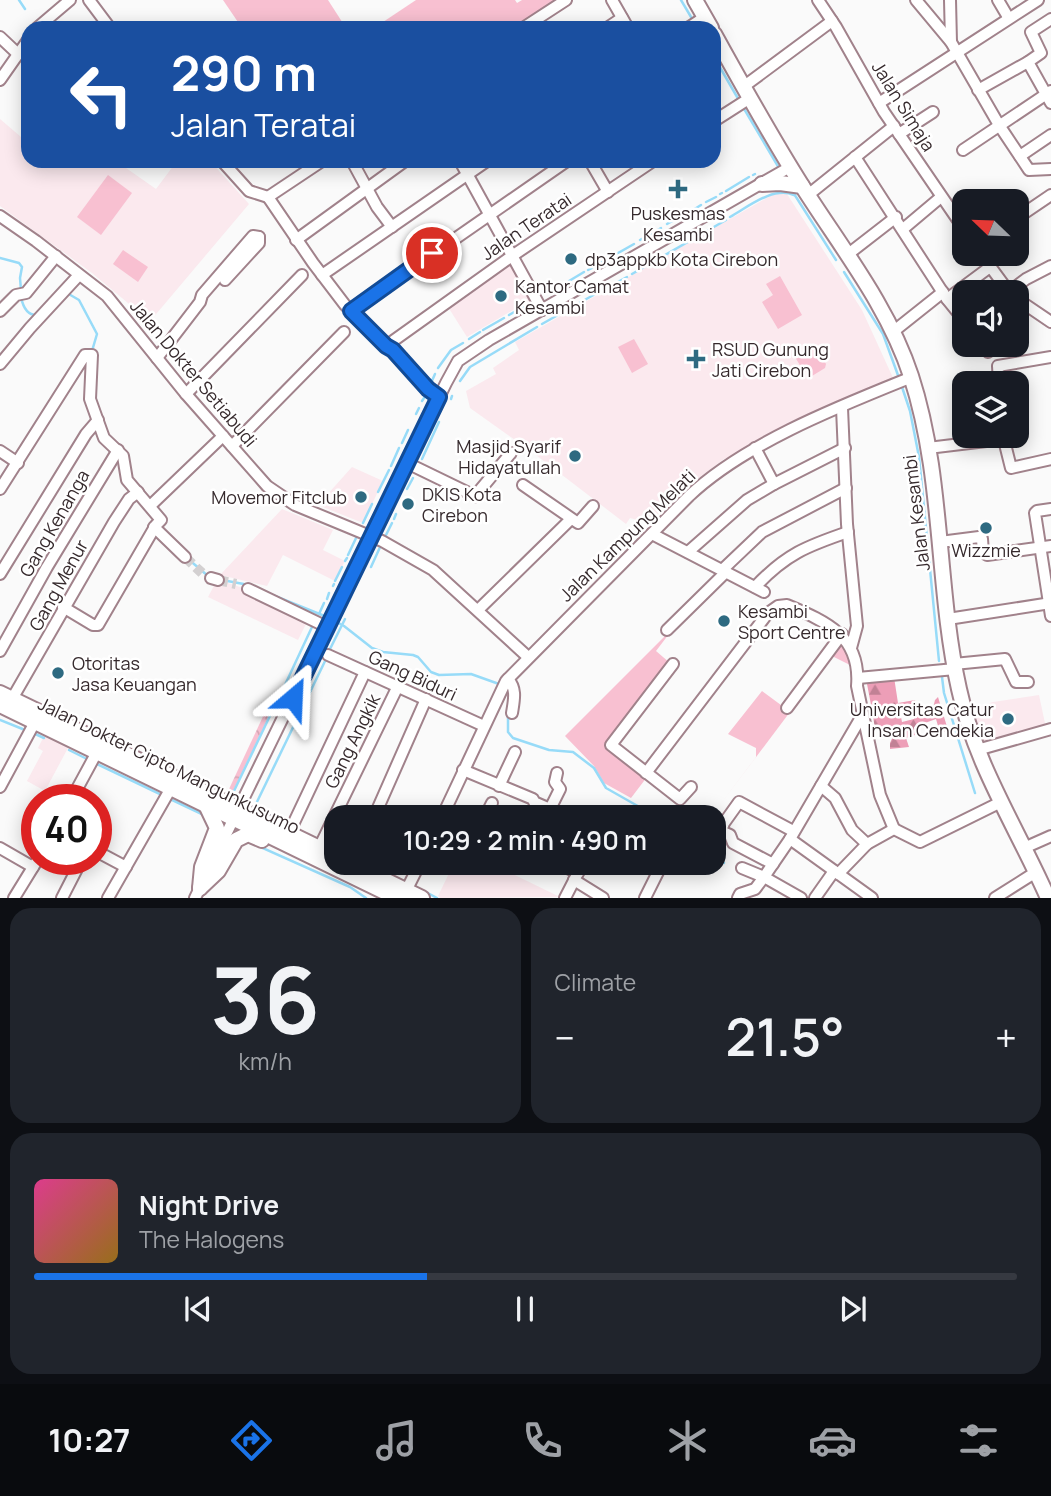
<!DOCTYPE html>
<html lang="en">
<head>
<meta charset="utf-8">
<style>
  :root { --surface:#171b24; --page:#20242c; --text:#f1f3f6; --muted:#9ea1a6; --line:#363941; --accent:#1a73e8 }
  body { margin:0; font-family:Manrope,sans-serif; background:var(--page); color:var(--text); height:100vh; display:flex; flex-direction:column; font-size:26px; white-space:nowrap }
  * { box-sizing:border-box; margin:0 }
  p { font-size:23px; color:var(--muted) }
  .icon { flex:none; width:38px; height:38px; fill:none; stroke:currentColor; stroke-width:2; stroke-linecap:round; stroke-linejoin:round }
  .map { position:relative; height:898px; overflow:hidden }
  .side { display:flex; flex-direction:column; gap:10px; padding:10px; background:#0d0f14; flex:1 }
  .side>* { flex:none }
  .hud { position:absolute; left:21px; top:21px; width:700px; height:147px; border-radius:21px; box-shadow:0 4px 18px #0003; background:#1a4fa0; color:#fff; overflow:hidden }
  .needle { width:46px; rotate:293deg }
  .controls { position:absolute; left:952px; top:189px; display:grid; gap:14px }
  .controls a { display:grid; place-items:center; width:77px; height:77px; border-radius:14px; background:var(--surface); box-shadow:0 4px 18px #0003; font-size:35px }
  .speed { position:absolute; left:21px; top:784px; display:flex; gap:14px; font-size:35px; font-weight:700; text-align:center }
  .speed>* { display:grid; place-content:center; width:91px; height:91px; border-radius:50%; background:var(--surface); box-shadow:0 4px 18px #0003; line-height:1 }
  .speed .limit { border:10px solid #d22; background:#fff; color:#111 }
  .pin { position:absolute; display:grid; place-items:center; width:60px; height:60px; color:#fff; margin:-30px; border:4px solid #fff; border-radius:50%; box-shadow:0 2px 7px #0007 }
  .me { position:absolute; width:77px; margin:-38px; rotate:26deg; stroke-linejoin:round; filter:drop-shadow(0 0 5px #0008) }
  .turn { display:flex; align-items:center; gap:24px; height:147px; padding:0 35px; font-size:32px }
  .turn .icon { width:91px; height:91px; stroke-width:2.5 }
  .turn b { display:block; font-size:49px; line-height:60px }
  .big { font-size:52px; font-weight:600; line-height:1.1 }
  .side .widget { flex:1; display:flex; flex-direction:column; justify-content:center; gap:10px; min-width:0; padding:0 24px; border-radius:21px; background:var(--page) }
  .side .dial { align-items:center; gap:0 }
  .dial b { font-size:91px; line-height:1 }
  .song { display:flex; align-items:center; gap:21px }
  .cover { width:84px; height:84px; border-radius:10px; background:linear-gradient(135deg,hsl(330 70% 55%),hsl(40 70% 35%)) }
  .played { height:7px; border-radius:4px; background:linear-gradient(90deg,var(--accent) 40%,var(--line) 40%) }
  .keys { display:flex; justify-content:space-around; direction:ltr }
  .heat { display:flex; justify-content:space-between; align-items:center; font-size:38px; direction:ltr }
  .side .tiles { flex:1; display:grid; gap:10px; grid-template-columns:1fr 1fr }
  .widget:last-child { grid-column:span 2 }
  .trip { position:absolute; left:324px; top:805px; width:402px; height:70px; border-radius:21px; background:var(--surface); box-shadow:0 4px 18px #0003; font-weight:600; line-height:70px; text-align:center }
  .dock { display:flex; height:112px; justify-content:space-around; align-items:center; background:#090b0e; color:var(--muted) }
  .dock .icon { width:49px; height:49px }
  .dock .current { color:var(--accent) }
  .dock b { font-size:32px; color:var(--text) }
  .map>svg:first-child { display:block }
  .built { fill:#fbe9ee }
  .green { fill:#f8c0d1 }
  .forest { fill:url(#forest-firs) }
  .park { fill:url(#park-crowns) }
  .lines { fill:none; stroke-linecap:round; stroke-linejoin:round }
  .stream { stroke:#97dbf8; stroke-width:2.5 }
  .minor-tunnel { stroke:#d3d0d1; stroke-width:10; stroke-dasharray:10 5; stroke-linecap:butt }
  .minor-casing { stroke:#a1828b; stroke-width:14 }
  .major-casing { stroke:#a1828b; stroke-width:18 }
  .minor { stroke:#fff; stroke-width:10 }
  .major { stroke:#fff; stroke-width:14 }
  .route-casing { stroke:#114b97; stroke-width:18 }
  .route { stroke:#1a73e8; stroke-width:12 }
  .poi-dot { fill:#2e6a81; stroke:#fff; stroke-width:2.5 }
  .labels { text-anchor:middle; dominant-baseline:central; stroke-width:5; stroke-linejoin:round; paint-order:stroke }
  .street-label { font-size:18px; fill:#362a2d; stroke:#fff }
  .poi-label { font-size:18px; fill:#362a2d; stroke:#fff; text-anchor:start }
</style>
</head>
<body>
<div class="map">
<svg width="1051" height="898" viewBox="0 0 1051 898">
  <defs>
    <pattern id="forest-firs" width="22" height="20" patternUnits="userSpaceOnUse" patternTransform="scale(1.75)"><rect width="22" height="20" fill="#ed9eb7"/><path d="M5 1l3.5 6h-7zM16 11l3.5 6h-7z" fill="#c18195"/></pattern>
    <pattern id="park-crowns" width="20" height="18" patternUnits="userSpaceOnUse" patternTransform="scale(1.75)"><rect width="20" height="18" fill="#f8c0d1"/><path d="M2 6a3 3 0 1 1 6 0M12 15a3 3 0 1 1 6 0" fill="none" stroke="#d5a5b4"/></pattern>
  </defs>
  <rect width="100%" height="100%" fill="#fafafa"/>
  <!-- built -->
  <g class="built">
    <polygon points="0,119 28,143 28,161 116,161 156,189 177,161 210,161 249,204 146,326 128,303 92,273 0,206"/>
    <polygon points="779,191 787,194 862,310 894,380 734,456 724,459 688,486 648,523 630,518 626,524 536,455 470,408 466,391 496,374 493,368 519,350 515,342"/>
    <polygon points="513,263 532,299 467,337 448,307"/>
    <polygon points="352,467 383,481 363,523 318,505"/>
    <polygon points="282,509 333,530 323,550 345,561 335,581 283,555 267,586 220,575"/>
    <polygon points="222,581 240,587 308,620 298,640 208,597 216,582"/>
    <polygon points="1039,695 1046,728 981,746 970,710 993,702"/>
    <polygon points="45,734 69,746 45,791 27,781 43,751 38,748"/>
    <polygon points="454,863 490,863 560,897 440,898 438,896"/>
  </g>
  <!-- green -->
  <g class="green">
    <polygon points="223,0 328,0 346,28 242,28"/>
    <polygon points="416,0 515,0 517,3 522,0 555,0 556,2 518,28 374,28"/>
    <polygon points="108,175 132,193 101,235 77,217"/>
    <polygon points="123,250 148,267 138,282 113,264"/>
    <polygon points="780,276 802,315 778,329 762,302 773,295 766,284"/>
    <polygon points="634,339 648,364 632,373 618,347"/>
    <polygon points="816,346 826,364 825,368 812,376 809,370 804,372 795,357"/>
    <polygon points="675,626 656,651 670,663 607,745 647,777 631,798 604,783 594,766 565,736"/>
    <polygon points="839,644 846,647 852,666 832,656 711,817 756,757 756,748 728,734 762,691 785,708 782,713 785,714"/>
  </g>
  <!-- forest -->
  <polygon class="forest" points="894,677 898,703 915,700 916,703 899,707 902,722 914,719 914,716 932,712 935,700 938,697 948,730 940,733 936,719 914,727 915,735 906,738 909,747 890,749 890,743 894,734 887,727 875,729 873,716 866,716 865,712 872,710 867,684"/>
  <!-- park -->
  <polygon class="park" points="274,693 278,697 233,791 229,789"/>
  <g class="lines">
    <!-- stream -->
    <g class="stream">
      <polyline points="19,0 25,9"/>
      <polyline points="681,0 694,22"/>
      <polyline points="714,57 740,102"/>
      <polyline points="743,107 779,168"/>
      <polyline points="753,175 755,174"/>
      <polyline points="791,189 836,260"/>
      <polyline points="726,191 749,177"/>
      <polyline points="720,194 722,193"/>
      <polyline points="706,202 716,197"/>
      <polyline points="693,210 701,205"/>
      <path d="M 730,217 C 748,207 773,186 794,195"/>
      <polyline points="667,224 688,212"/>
      <polyline points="640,240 661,228"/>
      <polyline points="0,258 19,263 22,267 20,278 21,290"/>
      <polyline points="597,265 634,244"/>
      <polyline points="588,270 592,268"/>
      <polyline points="844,272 883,334 899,378"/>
      <polyline points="632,274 726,220"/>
      <polyline points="569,281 584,272"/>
      <polyline points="603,290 627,277"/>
      <polyline points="67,293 79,300 97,334 92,351"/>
      <path d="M 21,297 C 23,307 27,316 38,315"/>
      <polyline points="509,315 528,304"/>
      <polyline points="542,324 597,293"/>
      <polyline points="483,330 504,318"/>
      <polyline points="469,339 480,332"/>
      <polyline points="438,368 451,350 463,343"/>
      <polyline points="460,381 470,367 537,327"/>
      <polyline points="431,383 435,374"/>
      <polyline points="901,384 910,411 919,457 939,661"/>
      <polyline points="451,399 452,396"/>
      <polyline points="422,401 426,395"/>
      <polyline points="416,414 419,408"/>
      <polyline points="402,443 408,430"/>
      <polyline points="422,459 439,422"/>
      <polyline points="391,466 399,448"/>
      <polyline points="407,489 413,478"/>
      <polyline points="378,492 389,470"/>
      <polyline points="394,519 396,514"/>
      <polyline points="363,523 372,504"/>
      <polyline points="384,539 392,523"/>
      <polyline points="348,555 357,536"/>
      <polyline points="187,558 208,576"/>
      <polyline points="345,561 347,558"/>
      <polyline points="371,567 381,545"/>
      <polyline points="222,580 249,585"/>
      <polyline points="335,581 342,567"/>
      <polyline points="333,586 334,584"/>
      <polyline points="265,592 327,617"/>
      <polyline points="327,599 329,593"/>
      <polyline points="319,614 324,603"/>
      <polyline points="333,620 344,626 372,648 383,652 413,655 418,657 431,672 439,675 471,674 499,684"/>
      <polyline points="329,651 345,619"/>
      <polyline points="942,677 944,693 975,793"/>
      <polyline points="284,687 312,627"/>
      <polyline points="508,716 508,732 513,738 549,750 573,752 594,768 606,788 643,809 651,817"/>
      <polyline points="0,720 25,730"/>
      <polyline points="31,732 44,738"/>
      <polyline points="69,750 89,760"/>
      <polyline points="95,763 162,795"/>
      <polyline points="233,793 279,697"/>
      <polyline points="168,798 206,816"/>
      <polyline points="285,824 255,806 327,657"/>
      <polyline points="249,842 350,887 366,898"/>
      <polyline points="714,860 724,863"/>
      <polyline points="424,891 437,898"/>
    </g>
    <!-- minor-tunnel -->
    <g class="minor-tunnel">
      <polyline points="185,557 202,573"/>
      <polyline points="218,580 236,584"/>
    </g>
    <!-- minor casing -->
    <g class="minor-casing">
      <g id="minor">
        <polyline points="89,0 110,28"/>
        <polyline points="612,0 628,28"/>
        <polyline points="818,0 836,27 884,112 964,229"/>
        <polyline points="916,0 951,42 999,125 1029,170 1051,169"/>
        <polyline points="950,0 951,42"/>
        <polyline points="998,0 1008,17"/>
        <polyline points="1051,19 1031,32 1041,53 1028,62 1051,103"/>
        <polyline points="37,28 70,0"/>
        <polyline points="523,28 566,0"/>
        <polyline points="607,28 622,18"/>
        <polyline points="688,28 705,17"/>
        <polyline points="0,37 18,54"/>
        <polyline points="0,80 28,40"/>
        <polyline points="743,87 832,21"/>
        <polyline points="978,90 1028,62"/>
        <polyline points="879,103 1038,0"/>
        <polyline points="714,121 750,98"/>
        <polyline points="899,134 933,112"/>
        <polyline points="963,150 1051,91"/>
        <polyline points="1020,156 1051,135"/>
        <polyline points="855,157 947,299 964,320"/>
        <polyline points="222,161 249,191 268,197"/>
        <polyline points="352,161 377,207 392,227"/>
        <polyline points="460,161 542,310"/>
        <polyline points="590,161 608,192"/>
        <polyline points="808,195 894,126"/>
        <polyline points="268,197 313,263 345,305 439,397"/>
        <polyline points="268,197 322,161"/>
        <polyline points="0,216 36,241 107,296 186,394 267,486 295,505 382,541 433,570 528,657"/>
        <polyline points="1017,218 1051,195"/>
        <polyline points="903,229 941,197"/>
        <polyline points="296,240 405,161"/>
        <polyline points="981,254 1009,292"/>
        <polyline points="847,255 896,217"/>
        <polyline points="322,275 487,161"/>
        <polyline points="225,280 259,243 259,237"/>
        <polyline points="1009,292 1026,279 1051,266"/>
        <polyline points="947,299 990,267"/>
        <polyline points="1017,299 1051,322"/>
        <polyline points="0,311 16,295 26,293 56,256"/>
        <polyline points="351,311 567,161"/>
        <polyline points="894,331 943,292"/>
        <polyline points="982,345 988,352"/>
        <polyline points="386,346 512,256 653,161"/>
        <polyline points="157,358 200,302 202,295 253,236 259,237"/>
        <polyline points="0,364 30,328 79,275"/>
        <polyline points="999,383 998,366 1051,357"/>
        <polyline points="186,394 302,275"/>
        <polyline points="842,408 847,524 857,626 851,648"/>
        <polyline points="1003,436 1011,468 1051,459"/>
        <polyline points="232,446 344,332"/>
        <polyline points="755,448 774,484"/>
        <polyline points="928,448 1003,439"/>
        <polyline points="0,451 18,463"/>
        <polyline points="407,463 475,496 511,453"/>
        <polyline points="523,485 578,523 593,506"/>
        <polyline points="0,489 85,355 92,355 90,399 104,438 123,456 127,480 161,520 156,525 98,625 93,625 63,607"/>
        <polyline points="150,506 223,436"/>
        <polyline points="1051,509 1037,511 1035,513 1051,616"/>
        <polyline points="154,527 185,557"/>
        <polyline points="652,534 764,592"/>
        <polyline points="940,542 979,537 982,539 983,552 987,555 1051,546"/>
        <polyline points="688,552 747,500 774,484 845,448"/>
        <polyline points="722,570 762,532 846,488"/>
        <polyline points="0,574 86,434 98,420"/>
        <polyline points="211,578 218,580"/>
        <path d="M 755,587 C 786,554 807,546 848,532"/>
        <polyline points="248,589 327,627"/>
        <polyline points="478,610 571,519"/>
        <polyline points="948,619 1051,603"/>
        <polyline points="667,630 726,572"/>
        <polyline points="0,651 47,567 118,450"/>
        <polyline points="328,655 484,726"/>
        <polyline points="673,664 611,745 680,799 691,787"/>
        <polyline points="954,664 1005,659 1016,682 1028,682"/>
        <polyline points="858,678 955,669"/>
        <path d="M 508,679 C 517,689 514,700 512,713"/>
        <polyline points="12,699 114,522 129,499 138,492"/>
        <polyline points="787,708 842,634"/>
        <polyline points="977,750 1051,729"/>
        <polyline points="463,770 533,799 534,802 550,809 560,789 555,782 557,773"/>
        <path d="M 646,773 L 768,613 L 778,606 L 787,605 C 828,622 861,637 857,686 L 880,795 L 894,829"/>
        <polyline points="499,786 515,752"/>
        <polyline points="821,786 835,798 852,830 867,844"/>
        <polyline points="0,787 35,722"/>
        <polyline points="71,800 97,752"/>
        <polyline points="445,811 460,817"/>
        <polyline points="374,817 426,699"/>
        <path d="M 442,817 L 506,681 L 689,496 C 745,443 840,406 912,377"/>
        <polyline points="485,817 492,803"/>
        <polyline points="289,833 365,672"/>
        <polyline points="790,839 872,898"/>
        <polyline points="0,848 33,867"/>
        <polyline points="319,848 398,686"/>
        <polyline points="1024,848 1051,836"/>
        <polyline points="96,851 126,867"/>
        <polyline points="557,863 578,873"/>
        <polyline points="773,864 733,843 730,835 721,831 724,823 739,802 793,831"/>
        <polyline points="742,868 764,877 790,839 863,714"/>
        <polyline points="838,874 867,844 894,829 920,842 1001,802"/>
        <polyline points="574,880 603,898"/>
        <polyline points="404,895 420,863"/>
        <polyline points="14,898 38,859"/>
        <polyline points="62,898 82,859"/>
        <polyline points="108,898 171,788"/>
        <polyline points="195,898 446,383 458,361 489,340 790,167"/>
        <polyline points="565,898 583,863"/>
        <polyline points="645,898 659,870 650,865"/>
        <polyline points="738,898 740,894 755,889 764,877 801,898"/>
        <polyline points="815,898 834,871"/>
        <polyline points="995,898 1036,872"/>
      </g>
    </g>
    <!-- major casing -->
    <g class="major-casing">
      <g id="major">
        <polyline points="695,0 711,28"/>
        <path d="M 714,34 C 743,86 772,139 804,189 C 843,250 889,308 911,376 C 944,477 936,586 959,689 C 975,764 1017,828 1048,898"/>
        <polyline points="762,184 780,183 802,186"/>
        <polyline points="0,693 336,856"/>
        <polyline points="0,705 397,898"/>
        <polyline points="350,863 422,898"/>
        <polyline points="200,888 218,871 236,840 248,834 262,840"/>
        <polyline points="200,888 202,867 217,828 206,805"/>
      </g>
    </g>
    <!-- minor -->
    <use href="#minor" class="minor"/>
    <!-- major -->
    <use href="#major" class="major"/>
  </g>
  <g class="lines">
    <!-- route casing -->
    <g class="route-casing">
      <polyline id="route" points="293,698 439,397 428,389 393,350 386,346 351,311 432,253"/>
    </g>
    <!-- route -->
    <use href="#route" class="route"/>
  </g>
  <!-- markers -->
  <g class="poi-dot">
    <path d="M674.5 178.5h7v7h7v7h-7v7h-7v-7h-7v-7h7z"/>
    <circle cx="571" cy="259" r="7"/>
    <circle cx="501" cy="296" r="7"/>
    <path d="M692.5 348.5h7v7h7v7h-7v7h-7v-7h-7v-7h7z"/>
    <circle cx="575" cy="456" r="7"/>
    <circle cx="361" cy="497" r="7"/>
    <circle cx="408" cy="504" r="7"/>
    <circle cx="986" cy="528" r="7"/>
    <circle cx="724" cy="621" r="7"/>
    <circle cx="58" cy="673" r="7"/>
    <circle cx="1008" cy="719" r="7"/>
  </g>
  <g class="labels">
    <!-- street labels -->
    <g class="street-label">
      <text transform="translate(904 106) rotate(58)">Jalan Simaja</text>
      <text transform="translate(526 226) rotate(-34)">Jalan Teratai</text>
      <text transform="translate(194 373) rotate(50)">Jalan Dokter Setiabudi</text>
      <text transform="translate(916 513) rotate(-97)">Jalan Kesambi</text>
      <text transform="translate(54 523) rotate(-60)">Gang Kenanga</text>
      <text transform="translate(627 535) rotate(-44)">Jalan Kampung Melati</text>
      <text transform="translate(58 585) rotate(-61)">Gang Menur</text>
      <text transform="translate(413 675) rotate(25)">Gang Biduri</text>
      <text transform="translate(352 741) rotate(-64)">Gang Angkik</text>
      <text transform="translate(169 765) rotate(26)">Jalan Dokter Cipto Mangunkusumo</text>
    </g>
    <!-- poi labels -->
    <g class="poi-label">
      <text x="678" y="213" text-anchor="middle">Puskesmas<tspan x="678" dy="21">Kesambi</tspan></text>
      <text x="585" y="259">dp3appkb Kota Cirebon</text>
      <text x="515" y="286">Kantor Camat<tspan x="515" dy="21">Kesambi</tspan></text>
      <text x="712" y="349">RSUD Gunung<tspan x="712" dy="21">Jati Cirebon</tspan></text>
      <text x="561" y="446" text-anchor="end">Masjid Syarif<tspan x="561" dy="21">Hidayatullah</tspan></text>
      <text x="422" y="494">DKIS Kota<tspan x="422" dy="21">Cirebon</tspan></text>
      <text x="347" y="497" text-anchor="end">Movemor Fitclub</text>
      <text x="986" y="550" text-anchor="middle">Wizzmie</text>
      <text x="738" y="611">Kesambi<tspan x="738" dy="21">Sport Centre</tspan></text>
      <text x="72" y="663">Otoritas<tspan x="72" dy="21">Jasa Keuangan</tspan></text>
      <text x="994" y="709" text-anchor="end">Universitas Catur<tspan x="994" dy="21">Insan Cendekia</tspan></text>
    </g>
  </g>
</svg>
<div class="controls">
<a><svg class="needle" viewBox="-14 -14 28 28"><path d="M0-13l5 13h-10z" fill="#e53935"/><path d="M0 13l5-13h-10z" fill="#9ea1a6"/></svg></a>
<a><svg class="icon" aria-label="sound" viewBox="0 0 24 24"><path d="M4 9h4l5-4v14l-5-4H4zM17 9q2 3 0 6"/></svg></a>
<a><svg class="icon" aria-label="layers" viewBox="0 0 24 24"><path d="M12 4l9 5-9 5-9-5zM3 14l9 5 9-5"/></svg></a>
</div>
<div class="speed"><div class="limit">40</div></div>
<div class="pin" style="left:432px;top:253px;background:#d93025"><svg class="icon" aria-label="arrive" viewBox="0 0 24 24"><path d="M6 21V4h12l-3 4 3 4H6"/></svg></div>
<svg class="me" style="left:293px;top:698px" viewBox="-20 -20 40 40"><path d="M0-17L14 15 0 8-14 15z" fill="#1a73e8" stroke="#fff" stroke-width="4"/></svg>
<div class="trip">10:29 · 2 min · 490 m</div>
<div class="hud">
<div class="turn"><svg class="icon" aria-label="left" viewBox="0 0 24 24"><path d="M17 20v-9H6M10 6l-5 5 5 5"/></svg><div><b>290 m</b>Jalan Teratai</div></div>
</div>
</div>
<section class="side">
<div class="tiles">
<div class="widget dial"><b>36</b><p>km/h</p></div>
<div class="widget"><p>Climate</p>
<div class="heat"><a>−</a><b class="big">21.5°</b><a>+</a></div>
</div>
<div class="widget">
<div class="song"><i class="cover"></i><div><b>Night Drive</b><p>The Halogens</p></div></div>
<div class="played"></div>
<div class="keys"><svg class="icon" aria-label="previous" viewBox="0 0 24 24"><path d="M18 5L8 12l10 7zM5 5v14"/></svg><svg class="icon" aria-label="pause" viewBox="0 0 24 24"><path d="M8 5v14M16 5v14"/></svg><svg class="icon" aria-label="next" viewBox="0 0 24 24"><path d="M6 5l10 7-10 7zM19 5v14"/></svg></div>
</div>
</div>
</section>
<nav class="dock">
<b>10:27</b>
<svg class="icon current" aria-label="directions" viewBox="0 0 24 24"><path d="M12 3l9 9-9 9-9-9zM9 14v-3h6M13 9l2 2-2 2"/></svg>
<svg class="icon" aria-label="music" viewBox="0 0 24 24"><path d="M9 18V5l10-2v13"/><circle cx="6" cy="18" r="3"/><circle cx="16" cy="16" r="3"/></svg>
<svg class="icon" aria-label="phone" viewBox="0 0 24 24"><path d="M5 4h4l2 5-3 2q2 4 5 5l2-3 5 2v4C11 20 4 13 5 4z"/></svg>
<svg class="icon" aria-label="climate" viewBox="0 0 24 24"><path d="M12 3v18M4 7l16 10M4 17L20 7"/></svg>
<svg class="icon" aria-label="car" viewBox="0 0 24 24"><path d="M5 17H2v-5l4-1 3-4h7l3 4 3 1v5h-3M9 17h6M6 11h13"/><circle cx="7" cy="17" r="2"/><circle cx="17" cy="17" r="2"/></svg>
<svg class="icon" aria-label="filters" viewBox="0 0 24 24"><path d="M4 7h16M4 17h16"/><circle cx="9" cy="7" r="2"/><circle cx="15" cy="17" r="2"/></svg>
</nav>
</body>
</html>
